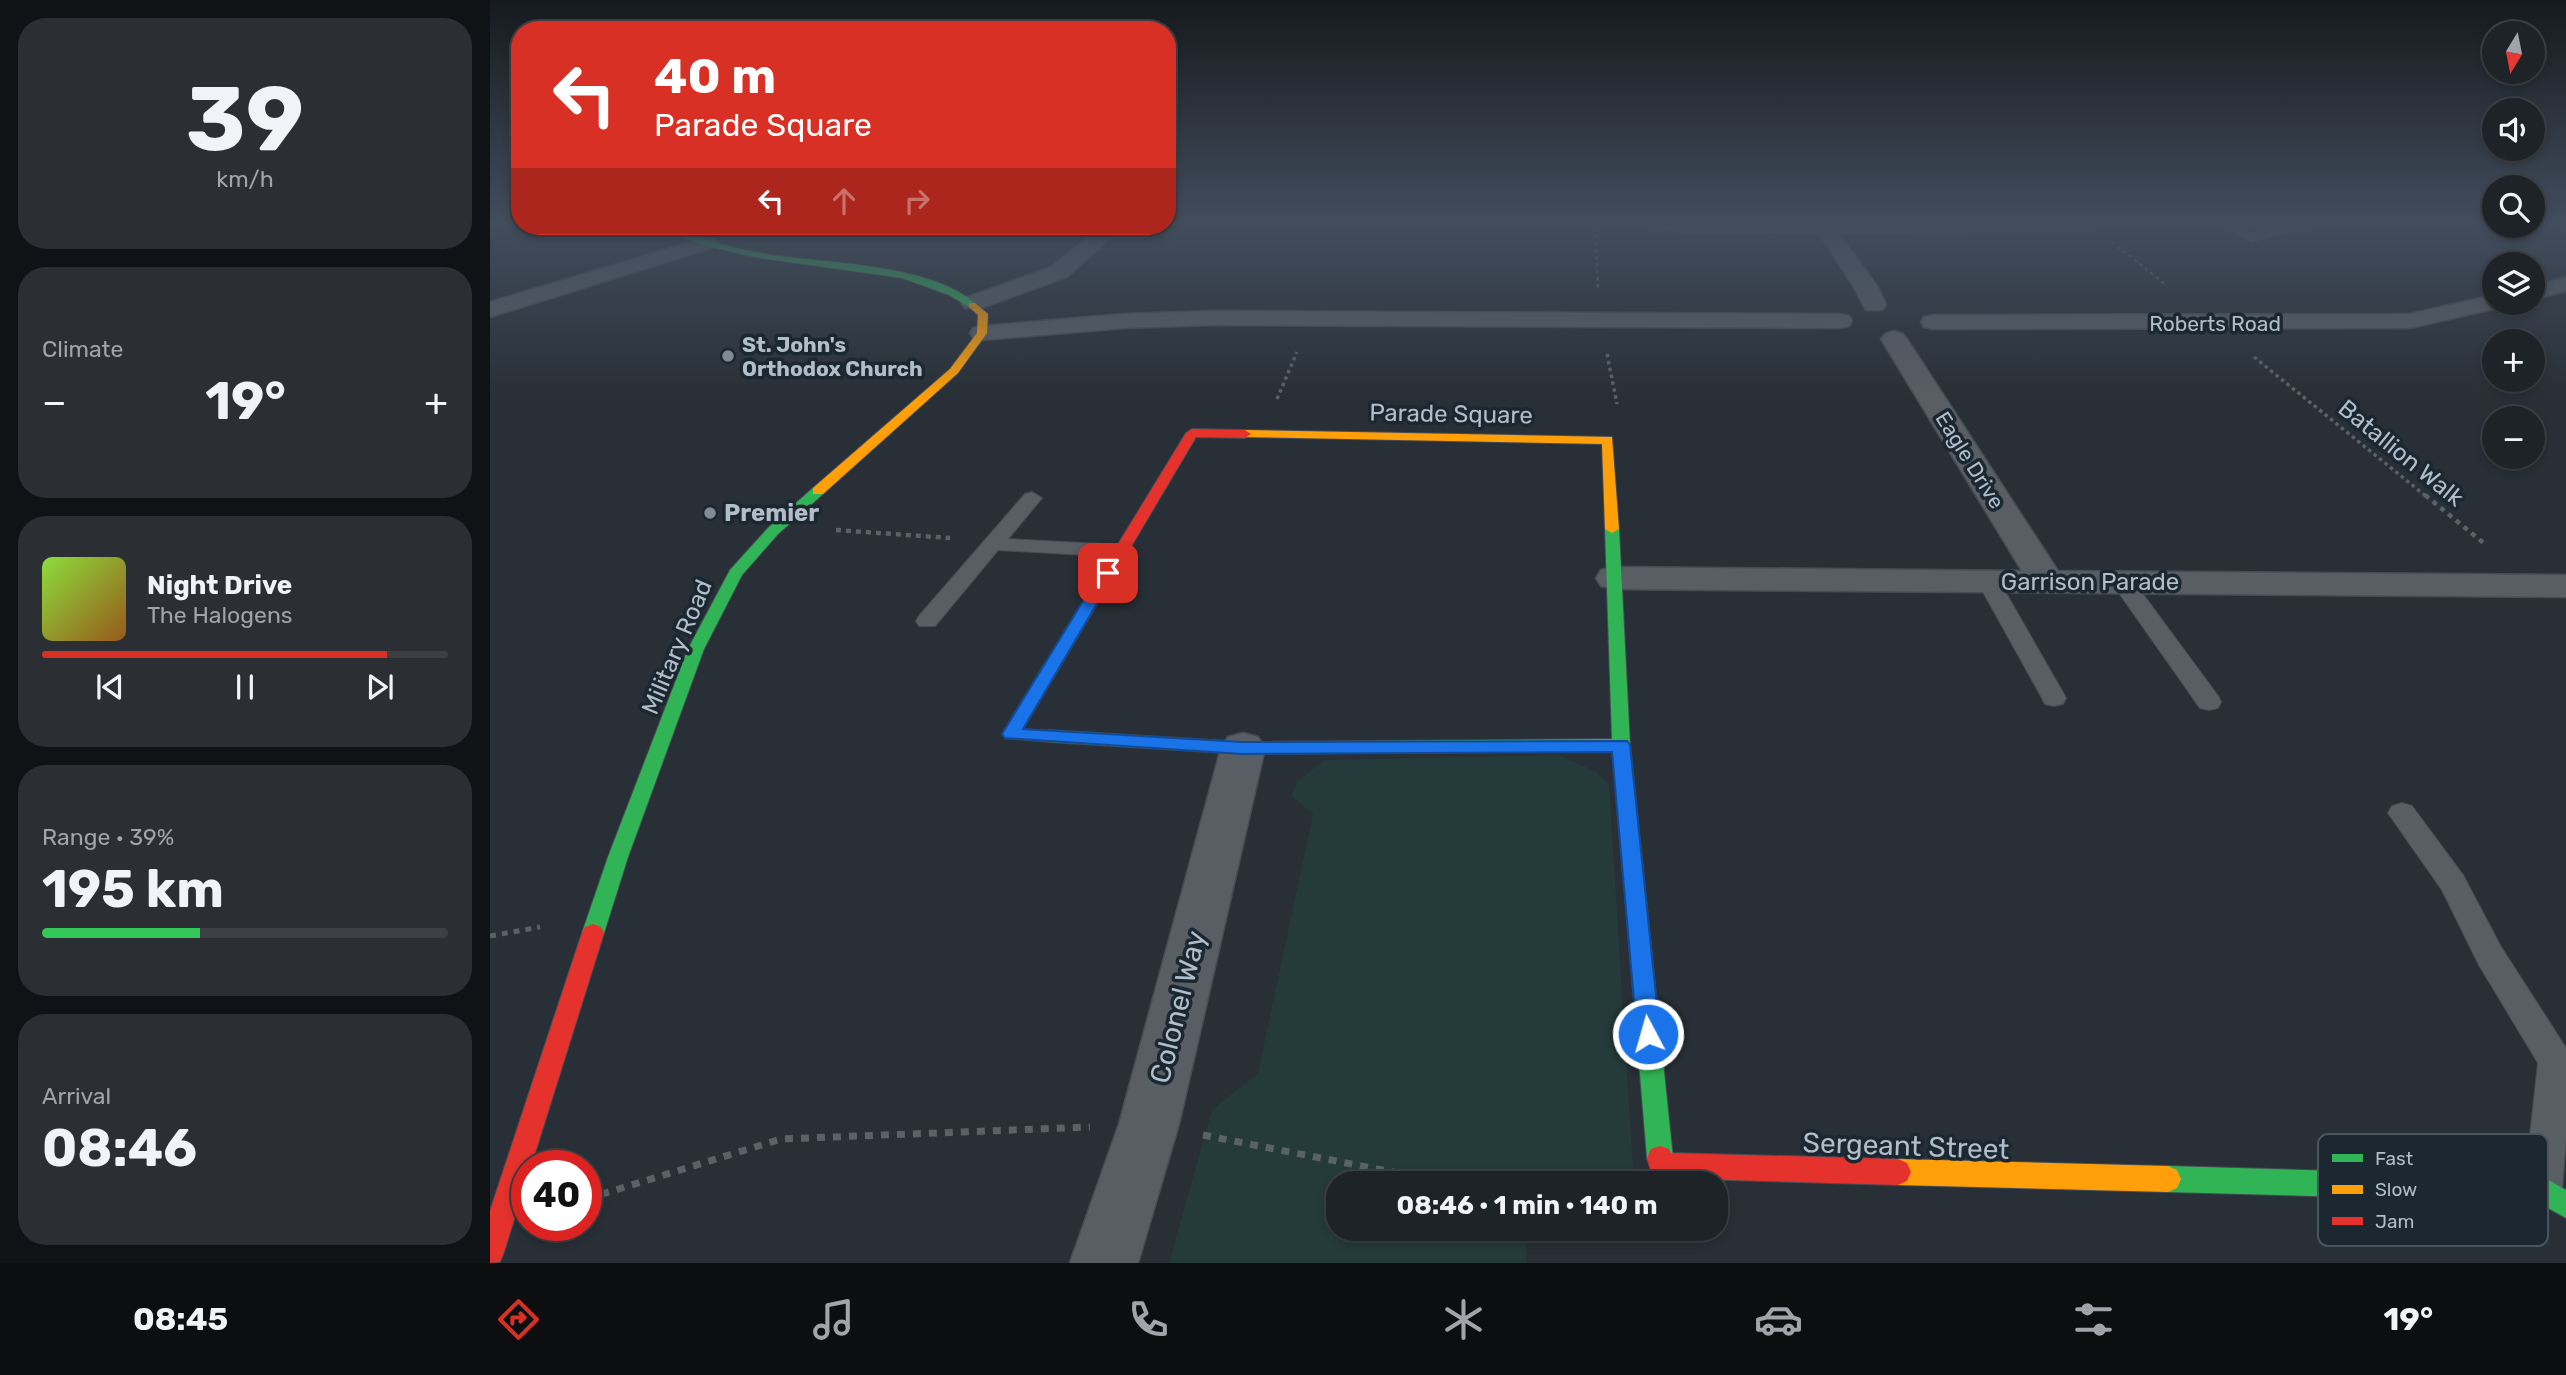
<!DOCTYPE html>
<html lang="en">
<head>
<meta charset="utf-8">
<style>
  :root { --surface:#1e2328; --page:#2b2f34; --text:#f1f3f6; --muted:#a1a4a8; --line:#3c4045; --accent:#d93025 }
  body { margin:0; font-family:Rubik,sans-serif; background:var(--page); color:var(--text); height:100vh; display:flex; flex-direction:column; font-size:26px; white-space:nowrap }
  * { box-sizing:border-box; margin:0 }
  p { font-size:23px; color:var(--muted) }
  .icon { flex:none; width:38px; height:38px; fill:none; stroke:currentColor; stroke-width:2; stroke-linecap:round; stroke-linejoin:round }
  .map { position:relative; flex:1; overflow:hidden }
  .panel { display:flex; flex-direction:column; gap:18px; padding:18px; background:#101316; width:490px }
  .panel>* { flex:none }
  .hud { position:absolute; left:21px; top:21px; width:665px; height:214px; border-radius:28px; box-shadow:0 4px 10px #0003,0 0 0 2px var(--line); background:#d93025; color:#fff; overflow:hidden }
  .needle { width:46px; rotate:190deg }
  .buttons { position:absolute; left:1992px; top:21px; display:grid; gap:14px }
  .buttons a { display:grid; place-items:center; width:63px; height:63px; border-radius:50%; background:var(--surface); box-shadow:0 4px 10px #0003,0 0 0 2px var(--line); font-size:35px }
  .speed { position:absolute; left:21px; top:1150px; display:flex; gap:14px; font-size:35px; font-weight:700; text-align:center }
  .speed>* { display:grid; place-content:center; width:91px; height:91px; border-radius:50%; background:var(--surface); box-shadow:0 4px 10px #0003,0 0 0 2px var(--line); line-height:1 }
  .speed .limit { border:10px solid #d22; background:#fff; color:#111 }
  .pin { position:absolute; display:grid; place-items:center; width:60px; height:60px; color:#fff; margin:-30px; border-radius:14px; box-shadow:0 4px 10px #0006 }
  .me { position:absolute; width:77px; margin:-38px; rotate:354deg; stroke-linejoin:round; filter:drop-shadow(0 0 5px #0008) }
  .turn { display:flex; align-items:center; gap:24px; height:147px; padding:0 28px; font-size:32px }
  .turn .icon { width:91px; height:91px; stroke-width:2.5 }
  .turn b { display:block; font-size:49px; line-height:60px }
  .lanes { display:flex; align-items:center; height:66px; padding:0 28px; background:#0003; justify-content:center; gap:35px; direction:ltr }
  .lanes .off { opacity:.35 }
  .big { font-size:52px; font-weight:700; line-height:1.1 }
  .panel .card { flex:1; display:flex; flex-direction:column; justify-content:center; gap:10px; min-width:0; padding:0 24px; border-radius:28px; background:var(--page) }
  .panel .dial { align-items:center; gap:0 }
  .dial b { font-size:91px; line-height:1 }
  .song { display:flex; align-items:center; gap:21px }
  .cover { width:84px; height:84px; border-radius:10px; background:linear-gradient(135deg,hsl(90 70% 55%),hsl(30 70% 35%)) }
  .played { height:7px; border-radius:4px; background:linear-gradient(90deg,var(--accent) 85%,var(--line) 85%) }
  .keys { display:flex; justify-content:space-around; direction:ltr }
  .heat { display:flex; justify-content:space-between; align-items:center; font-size:38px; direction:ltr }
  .charge { height:10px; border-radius:5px; background:linear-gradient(90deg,#34c759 39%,var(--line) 0) }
  .trip { position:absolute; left:836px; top:1171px; width:402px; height:70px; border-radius:28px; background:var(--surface); box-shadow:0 4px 10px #0003,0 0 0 2px var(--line); font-weight:700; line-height:70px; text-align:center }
  .menu { display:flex; height:112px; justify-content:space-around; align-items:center; background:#0c0e10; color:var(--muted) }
  .menu .icon { width:49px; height:49px }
  .menu .current { color:var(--accent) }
  .menu b { font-size:32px; color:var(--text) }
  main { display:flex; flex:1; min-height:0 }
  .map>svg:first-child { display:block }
  .green { fill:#253b3b }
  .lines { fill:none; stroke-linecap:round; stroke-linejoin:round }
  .lane-casing { stroke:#454c53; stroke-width:2 }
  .street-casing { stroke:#454c53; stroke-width:3 }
  .fast-casing { stroke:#454c53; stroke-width:2 }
  .slow-casing { stroke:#454c53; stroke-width:2 }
  .jam-casing { stroke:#454c53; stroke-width:2 }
  .path-far4 { stroke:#596266; stroke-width:2.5; stroke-dasharray:3.5 3.5; stroke-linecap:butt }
  .path-far3 { stroke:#596266; stroke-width:3.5; stroke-dasharray:3.5 3.5; stroke-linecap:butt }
  .path-far2 { stroke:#596266; stroke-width:4.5; stroke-dasharray:5 5; stroke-linecap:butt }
  .path-far1 { stroke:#596266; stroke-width:5; stroke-dasharray:6 6; stroke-linecap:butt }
  .path { stroke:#596266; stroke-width:7; stroke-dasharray:8 8; stroke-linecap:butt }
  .lane { fill:#585e64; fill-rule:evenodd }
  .street { fill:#585e64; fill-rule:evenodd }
  .fast { fill:#30b455; fill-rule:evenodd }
  .slow { fill:#ff9f0a; fill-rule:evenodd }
  .jam { fill:#e5322d; fill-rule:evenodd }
  .route { fill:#1a73e8; stroke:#114b97; stroke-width:2 }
  .poi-dot { fill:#818b95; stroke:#1b2731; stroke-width:2.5 }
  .labels { text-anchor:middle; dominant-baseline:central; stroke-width:7; stroke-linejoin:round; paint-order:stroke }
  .far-street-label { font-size:21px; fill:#b1bdc8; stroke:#1b2731 }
  .far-poi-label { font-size:21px; font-weight:bold; fill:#b1bdc8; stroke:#1b2731; text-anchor:start }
  .street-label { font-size:24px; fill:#b1bdc8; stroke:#1b2731 }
  .poi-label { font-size:24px; font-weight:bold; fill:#b1bdc8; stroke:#1b2731; text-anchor:start }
  .near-street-label { font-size:28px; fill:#b1bdc8; stroke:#1b2731 }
  .key { fill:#1b2731; stroke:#48545e; stroke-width:2 }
  .key-label { font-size:19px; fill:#b1bdc8 }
</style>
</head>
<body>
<main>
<section class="panel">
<div class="card dial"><b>39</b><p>km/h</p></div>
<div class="card"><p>Climate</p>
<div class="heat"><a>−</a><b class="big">19°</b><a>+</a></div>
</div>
<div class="card">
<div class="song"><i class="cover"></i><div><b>Night Drive</b><p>The Halogens</p></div></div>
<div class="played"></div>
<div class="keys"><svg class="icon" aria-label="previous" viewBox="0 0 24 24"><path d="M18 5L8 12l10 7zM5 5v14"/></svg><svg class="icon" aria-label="pause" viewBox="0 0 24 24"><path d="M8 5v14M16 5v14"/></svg><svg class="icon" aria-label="next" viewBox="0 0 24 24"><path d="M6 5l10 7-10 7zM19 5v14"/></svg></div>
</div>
<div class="card"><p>Range · 39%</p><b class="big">195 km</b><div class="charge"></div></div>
<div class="card"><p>Arrival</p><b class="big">08:46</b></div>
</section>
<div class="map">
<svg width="2076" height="1263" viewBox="0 0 2076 1263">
  <rect width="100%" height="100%" fill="#282f36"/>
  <!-- green -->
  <polygon class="green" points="1069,755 1105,771 1119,784 1144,1183 849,1183 849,1228 1036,1229 1036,1263 679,1263 722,1110 768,1073 823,814 801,796 807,782 834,760"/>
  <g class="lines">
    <!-- lane casing -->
    <g class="lane-casing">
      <g id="lane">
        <polygon points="1729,221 1743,221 1763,234 1817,221 1838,221 1761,242"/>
        <polygon points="542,492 552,498 518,539 631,545 638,547 641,551 638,555 631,557 508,550 445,626 429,626 426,621 429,616 535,494"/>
        <polygon points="1498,575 1506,576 1509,581 1576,698 1573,704 1564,706 1555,704 1552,698 1487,581 1490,576"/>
        <polygon points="1633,577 1641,578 1728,696 1731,702 1728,708 1719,710 1710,708 1622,583 1625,578"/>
        <polygon points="1912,803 1922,806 1973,875 2011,947 2076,1048 2076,1138 2072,1190 2066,1203 2053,1209 2040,1203 2034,1190 2048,1063 1989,965 1952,890 1898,813 1902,806"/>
      </g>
    </g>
    <!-- street casing -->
    <g class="street-casing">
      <g id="street">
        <polygon points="1156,221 1605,221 1599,228 1592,230 1349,233 1389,289 1396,305 1392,310 1376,310 1365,289 1329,233 1189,232 1159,225"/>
        <polygon points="612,226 634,226 577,277 491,308 475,308 471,303 475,298 561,267"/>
        <polygon points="218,237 225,239 228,243 225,247 0,317 0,302"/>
        <polygon points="2076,277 2076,291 2042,300 2042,286"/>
        <polygon points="2004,295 2004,303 2015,303 2012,307 1920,328 1443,329 1434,327 1431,322 1434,317 1443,315 1920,314"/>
        <polygon points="722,311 1350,314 1359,316 1362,321 1359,326 1350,328 722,325 634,328 492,340 483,338 480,333 483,328 492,326 634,314"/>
        <polygon points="1404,331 1413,334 1417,339 1568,571 2076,575 2076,597 1124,589 1111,586 1106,578 1111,570 1124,567 1532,571 1391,339 1395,334"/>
        <polygon points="753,733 768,737 775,748 689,1124 648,1263 580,1263 629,1124 731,748 738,737"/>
      </g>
    </g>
    <!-- fast casing -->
    <g class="fast-casing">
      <g id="fast">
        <path d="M 160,226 L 172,226 C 206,237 240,248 275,254 C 335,264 442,263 487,305 L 479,307 L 459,295 L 412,278 L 264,257 L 218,246 Z"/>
        <polygon points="328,487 333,488 333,494 288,534 252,575 214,649 138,857 114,933 111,939 103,942 95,939 92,933 118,857 198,649 240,570 278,528 323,488"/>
        <polygon points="1122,525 1129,529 1140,745 1183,1158 1179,1167 1170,1170 1161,1167 1157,1158 1123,751 753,754 560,742 554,740 551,736 554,732 560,730 753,742 1122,739 1115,529"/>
        <polygon points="1678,1166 2053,1177 2076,1190 2076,1218 2049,1203 2039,1202 1678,1192 1669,1188 1665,1179 1669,1170"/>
      </g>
    </g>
    <!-- slow casing -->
    <g class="slow-casing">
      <g id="slow">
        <polygon points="479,303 485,303 498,314 497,333 468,373 333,494 323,494 323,488 460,369 487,333 488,315 479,307"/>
        <polygon points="755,430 1122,437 1129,529 1122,533 1115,529 1112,444 751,437 749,434"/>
        <polygon points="1408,1159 1678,1166 1687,1170 1691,1179 1687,1188 1678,1192 1408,1185 1399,1181 1395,1172 1399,1163"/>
      </g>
    </g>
    <!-- jam casing -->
    <g class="jam-casing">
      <g id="jam">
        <polygon points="702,429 755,430 761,434 755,438 706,437 533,729 566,732 569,736 566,740 560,742 515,738 512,734 696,433"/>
        <polygon points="103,924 111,927 114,933 41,1166 37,1166 37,1178 14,1252 10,1262 0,1263 0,1211 92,933 95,927"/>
        <polygon points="1170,1146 1179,1149 1181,1153 1408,1159 1417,1163 1421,1172 1417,1181 1408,1185 1171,1178 1162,1174 1157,1158 1161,1149"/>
      </g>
    </g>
    <!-- path-far4 -->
    <g class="path-far4">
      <polyline points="1105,221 1108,287"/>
      <polyline points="2052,221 2076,230"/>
      <polyline points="1622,242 1676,285"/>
    </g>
    <!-- path-far3 -->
    <g class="path-far3">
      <polyline points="1117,354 1127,404"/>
      <polyline points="1764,357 1937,497"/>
      <polyline points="787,399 807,352"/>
    </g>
    <!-- path-far2 -->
    <g class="path-far2">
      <polyline points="1935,495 1996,545"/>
      <polyline points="346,530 460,538"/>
    </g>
    <!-- path-far1 -->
    <polyline class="path-far1" points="0,936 50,927"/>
    <!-- path -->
    <g class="path">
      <polyline points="713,1135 959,1183"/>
      <polyline points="1097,1183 1116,1179"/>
      <polyline points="96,1199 291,1139 600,1127"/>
    </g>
    <!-- lane -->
    <use href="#lane" class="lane"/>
    <!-- street -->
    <use href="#street" class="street"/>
    <!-- fast -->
    <use href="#fast" class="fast"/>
    <!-- slow -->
    <use href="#slow" class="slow"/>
    <!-- jam -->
    <use href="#jam" class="jam"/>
  </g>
  <!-- sky -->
  <linearGradient id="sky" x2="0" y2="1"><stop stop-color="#161a1e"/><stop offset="0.56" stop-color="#424d5d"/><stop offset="1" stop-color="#424d5d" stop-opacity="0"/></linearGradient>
  <rect width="2076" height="398" fill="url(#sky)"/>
  <!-- route -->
  <polygon class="route" points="618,569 625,573 533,729 752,742 1137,741 1140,745 1170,1034 1167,1041 1158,1044 1150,1041 1147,1034 1122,752 752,754 515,738 512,734 610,573"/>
  <!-- markers -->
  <g class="poi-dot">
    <circle cx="238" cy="356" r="7"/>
    <circle cx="220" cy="513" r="7"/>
  </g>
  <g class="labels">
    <!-- far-street labels -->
    <g class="far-street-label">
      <text x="1725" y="323">Roberts Road</text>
      <text transform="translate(1480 460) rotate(58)">Eagle Drive</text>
    </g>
    <!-- far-poi labels -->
    <g class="far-poi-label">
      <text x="252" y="344">St. John's<tspan x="252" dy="24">Orthodox Church</tspan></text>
    </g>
    <!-- street labels -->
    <g class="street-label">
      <text transform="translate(961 414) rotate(1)">Parade Square</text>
      <text transform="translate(1911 453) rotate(39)">Batallion Walk</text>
      <text x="1600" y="582">Garrison Parade</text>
      <text transform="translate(187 647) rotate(-67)">Military Road</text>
    </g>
    <!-- poi labels -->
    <g class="poi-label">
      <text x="234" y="513">Premier</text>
    </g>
    <!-- near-street labels -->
    <g class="near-street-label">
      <text transform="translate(688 1007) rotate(-76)">Colonel Way</text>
      <text transform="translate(1416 1146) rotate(2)">Sergeant Street</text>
    </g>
  </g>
  <!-- legend -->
  <rect x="1828" y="1134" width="230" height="112" rx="10" class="key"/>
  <rect x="1842" y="1154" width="31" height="8" fill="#30b455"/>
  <rect x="1842" y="1185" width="31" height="9" fill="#ff9f0a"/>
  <rect x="1842" y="1217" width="31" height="8" fill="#e5322d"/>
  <g class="key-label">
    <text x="1885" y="1165">Fast</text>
    <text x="1885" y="1196">Slow</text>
    <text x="1885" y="1228">Jam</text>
  </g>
</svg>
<div class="buttons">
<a><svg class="needle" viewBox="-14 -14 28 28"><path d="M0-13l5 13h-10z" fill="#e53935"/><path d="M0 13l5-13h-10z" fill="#a1a4a8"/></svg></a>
<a><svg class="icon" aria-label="sound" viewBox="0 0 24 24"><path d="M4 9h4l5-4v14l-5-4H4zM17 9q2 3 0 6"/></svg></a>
<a><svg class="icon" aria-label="search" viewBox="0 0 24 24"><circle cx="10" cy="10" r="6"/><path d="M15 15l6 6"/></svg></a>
<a><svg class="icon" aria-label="layers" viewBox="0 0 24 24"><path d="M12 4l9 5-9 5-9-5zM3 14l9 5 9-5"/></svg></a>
<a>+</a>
<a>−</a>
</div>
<div class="speed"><div class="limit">40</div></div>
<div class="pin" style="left:618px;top:573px;background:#d93025"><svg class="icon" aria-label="arrive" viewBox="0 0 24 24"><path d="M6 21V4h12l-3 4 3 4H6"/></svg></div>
<svg class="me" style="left:1158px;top:1034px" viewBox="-20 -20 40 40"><circle r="17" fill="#1a73e8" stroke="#fff" stroke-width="3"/><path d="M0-11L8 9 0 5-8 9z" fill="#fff"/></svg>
<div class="trip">08:46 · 1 min · 140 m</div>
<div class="hud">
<div class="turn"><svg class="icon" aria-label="left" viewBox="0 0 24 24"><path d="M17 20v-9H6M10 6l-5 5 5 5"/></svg><div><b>40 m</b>Parade Square</div></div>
<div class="lanes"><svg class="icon" aria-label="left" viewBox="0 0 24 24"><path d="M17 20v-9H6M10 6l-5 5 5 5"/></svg><svg class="icon off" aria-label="ahead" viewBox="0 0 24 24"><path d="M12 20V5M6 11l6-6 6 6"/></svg><svg class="icon off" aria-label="right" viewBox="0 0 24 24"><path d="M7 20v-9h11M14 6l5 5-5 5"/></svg></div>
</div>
</div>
</main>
<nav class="menu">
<b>08:45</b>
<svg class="icon current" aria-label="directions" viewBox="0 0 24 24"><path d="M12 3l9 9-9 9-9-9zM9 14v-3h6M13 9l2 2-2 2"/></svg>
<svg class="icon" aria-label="music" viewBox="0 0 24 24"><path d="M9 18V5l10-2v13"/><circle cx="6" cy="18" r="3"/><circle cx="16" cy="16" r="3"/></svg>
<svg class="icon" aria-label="phone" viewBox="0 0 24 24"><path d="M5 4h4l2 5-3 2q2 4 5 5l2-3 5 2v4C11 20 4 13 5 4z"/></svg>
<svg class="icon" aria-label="climate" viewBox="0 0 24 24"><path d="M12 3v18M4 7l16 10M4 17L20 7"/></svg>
<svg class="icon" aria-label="car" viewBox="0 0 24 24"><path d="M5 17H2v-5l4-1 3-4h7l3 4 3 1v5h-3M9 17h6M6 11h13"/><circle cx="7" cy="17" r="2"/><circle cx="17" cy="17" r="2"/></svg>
<svg class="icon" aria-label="filters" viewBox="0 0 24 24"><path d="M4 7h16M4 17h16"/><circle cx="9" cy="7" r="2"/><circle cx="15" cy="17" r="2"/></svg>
<b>19°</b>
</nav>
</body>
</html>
